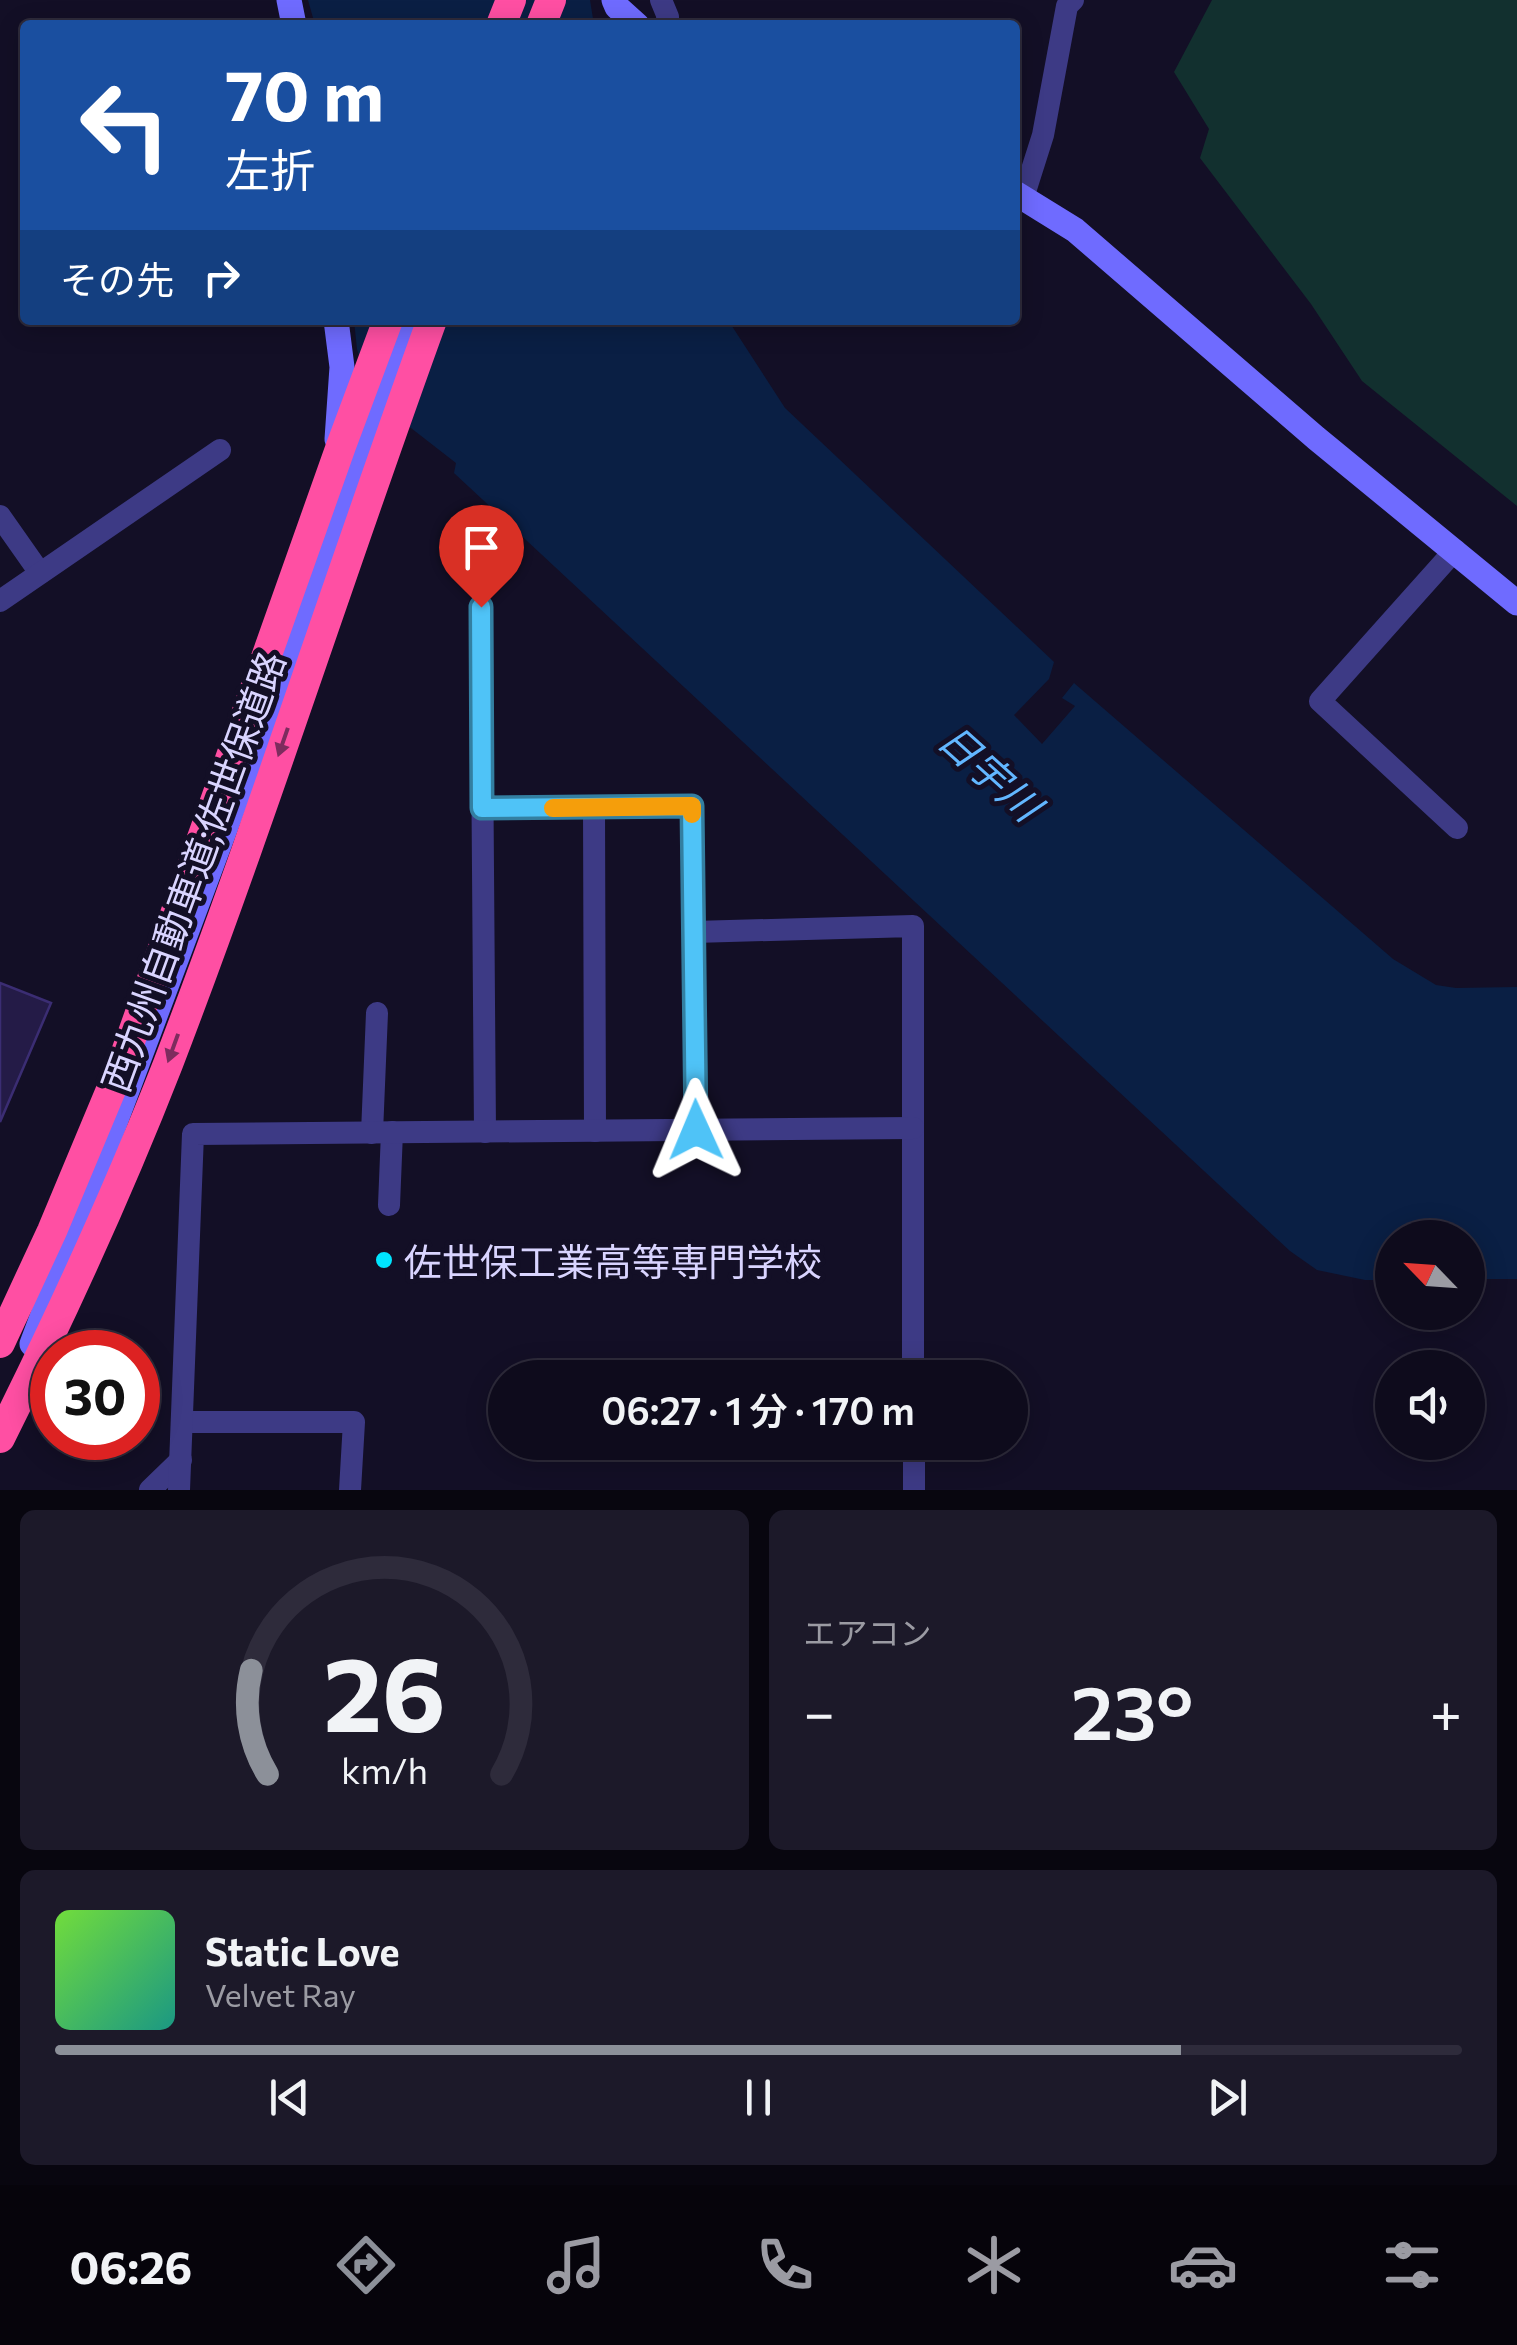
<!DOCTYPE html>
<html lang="ja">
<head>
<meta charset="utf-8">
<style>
  :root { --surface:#0e0b1c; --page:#1c1929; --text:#f1f3f6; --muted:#9b9ba3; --line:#2e2b3b; --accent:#8c9099 }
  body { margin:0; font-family:Commissioner,"Noto Sans JP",sans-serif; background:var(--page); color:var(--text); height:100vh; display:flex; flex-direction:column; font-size:38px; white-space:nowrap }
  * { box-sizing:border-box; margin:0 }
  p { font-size:32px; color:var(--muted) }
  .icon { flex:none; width:55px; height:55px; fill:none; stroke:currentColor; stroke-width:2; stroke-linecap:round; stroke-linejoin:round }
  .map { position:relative; height:1490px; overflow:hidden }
  .sheet { display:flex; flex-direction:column; gap:20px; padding:20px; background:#08060f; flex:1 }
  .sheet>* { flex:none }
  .hud { position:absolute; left:20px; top:20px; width:1000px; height:305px; border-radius:10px; box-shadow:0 5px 25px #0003,0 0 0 2px var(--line); background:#1a4fa0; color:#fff; overflow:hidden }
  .needle { width:65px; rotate:295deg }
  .buttons { position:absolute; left:1375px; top:1220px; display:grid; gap:20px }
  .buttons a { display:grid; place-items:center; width:110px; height:110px; border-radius:50%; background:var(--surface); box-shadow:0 5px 25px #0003,0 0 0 2px var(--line); font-size:50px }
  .speed { position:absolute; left:30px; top:1330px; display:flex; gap:20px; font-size:50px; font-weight:700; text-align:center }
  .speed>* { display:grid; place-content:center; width:130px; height:130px; border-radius:50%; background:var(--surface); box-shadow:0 5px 25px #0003,0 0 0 2px var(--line); line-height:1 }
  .speed .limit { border:15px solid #d22; background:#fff; color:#111 }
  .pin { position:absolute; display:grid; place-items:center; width:85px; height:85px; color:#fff; margin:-102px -42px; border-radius:50% 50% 50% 0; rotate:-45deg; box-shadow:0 0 10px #0007 }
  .pin .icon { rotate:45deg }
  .me { position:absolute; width:110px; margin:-55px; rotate:359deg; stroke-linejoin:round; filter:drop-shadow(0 0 8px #0008) }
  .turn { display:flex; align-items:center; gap:35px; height:210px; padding:0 40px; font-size:45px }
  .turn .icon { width:130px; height:130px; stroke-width:2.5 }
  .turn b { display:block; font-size:70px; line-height:85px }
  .then { display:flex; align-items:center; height:95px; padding:0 40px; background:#0003; gap:20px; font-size:38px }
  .big { font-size:75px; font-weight:600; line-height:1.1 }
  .sheet .tile { flex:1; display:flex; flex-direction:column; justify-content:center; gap:15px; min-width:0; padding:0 35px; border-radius:15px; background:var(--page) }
  .sheet .dial { align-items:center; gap:0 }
  .dial svg { height:260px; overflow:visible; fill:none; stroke:var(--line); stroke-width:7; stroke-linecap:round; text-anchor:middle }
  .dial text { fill:var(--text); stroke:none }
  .song { display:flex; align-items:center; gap:30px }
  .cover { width:120px; height:120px; border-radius:15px; background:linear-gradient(135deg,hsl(100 70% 55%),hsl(170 70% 35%)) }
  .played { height:10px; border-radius:5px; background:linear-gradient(90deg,var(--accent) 80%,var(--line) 80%) }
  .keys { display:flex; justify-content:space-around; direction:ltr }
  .heat { display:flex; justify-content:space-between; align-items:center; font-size:55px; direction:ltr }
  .sheet .tiles { flex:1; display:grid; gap:20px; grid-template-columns:1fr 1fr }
  .tile:last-child { grid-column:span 2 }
  .trip { position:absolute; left:488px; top:1360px; width:540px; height:100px; border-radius:50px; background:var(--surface); box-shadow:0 5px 25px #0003,0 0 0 2px var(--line); font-weight:600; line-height:100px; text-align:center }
  .tab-bar { display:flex; height:160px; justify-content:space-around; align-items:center; background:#06040b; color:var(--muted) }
  .tab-bar .icon { width:70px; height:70px }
  .tab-bar .selected { color:var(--accent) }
  .tab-bar b { font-size:45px; color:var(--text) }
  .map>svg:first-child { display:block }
  .green { fill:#12302f }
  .water { fill:#0a1f44 }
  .building { fill:#241b47; stroke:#3b2d73; stroke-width:2.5 }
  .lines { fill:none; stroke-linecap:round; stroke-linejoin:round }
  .street { stroke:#3d3a85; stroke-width:22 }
  .secondary { stroke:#6f6bff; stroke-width:25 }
  .highway { stroke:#ff4fa3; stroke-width:30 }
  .oneway { fill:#7d2c5e }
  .route-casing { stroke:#337fa1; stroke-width:25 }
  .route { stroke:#4fc3f7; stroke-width:18 }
  .slow { stroke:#f59e0b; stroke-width:18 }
  .poi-dot { fill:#00e5ff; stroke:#130f26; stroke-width:4 }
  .labels { text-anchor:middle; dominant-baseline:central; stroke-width:10; stroke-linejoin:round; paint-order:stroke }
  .street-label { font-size:38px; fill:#d9d4ff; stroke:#130f26 }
  .poi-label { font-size:38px; fill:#d9d4ff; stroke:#130f26; text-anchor:start }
  .water-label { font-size:40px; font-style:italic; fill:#62b6ff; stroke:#130f26 }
</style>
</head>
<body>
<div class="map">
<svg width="1517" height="1490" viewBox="0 0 1517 1490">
  <rect width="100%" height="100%" fill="#130f26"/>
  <!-- green -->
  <polygon class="green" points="1212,0 1517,0 1517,506 1362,381 1311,304 1200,158 1209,129 1174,72"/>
  <!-- water -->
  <g class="water">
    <polygon points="308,0 590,0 594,25 315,25"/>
    <polygon points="354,320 728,320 785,408 1054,662 1049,679 1014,715 1042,744 1075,706 1062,698 1074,683 1393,959 1436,985 1456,988 1517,987 1517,1279 1468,1279 1468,1238 1392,1238 1392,1280 1365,1280 1317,1270 1290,1251 454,473 456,463 371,397 357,349"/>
  </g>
  <!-- building -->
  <polygon class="building" points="0,983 51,1003 0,1122"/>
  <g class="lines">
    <!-- street -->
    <g class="street">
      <polyline points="661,0 668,17 665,25"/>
      <polyline points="1023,198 1043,135 1067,6 1073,0"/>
      <polyline points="0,516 40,573"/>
      <polyline points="1455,550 1320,701 1457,828"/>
      <polyline points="0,601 220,450"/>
      <polyline points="481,607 485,1132"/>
      <polyline points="594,807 595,1131"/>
      <polyline points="482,809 692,806 695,1130"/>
      <polyline points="694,932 913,926 913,1378"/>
      <polyline points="372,1133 377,1013"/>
      <polyline points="389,1205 392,1132"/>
      <polyline points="182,1422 354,1422 350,1490"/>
      <polyline points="914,1442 914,1490"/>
      <polyline points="150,1490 181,1460"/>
      <polyline points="179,1490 193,1134 913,1128"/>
    </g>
    <!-- secondary -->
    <g class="secondary">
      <polyline points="289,0 294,25"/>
      <polyline points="614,0 617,7 637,25"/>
      <polyline points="1015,193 1075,230 1316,438 1517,603"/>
      <polyline points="336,320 342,367 337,439"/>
      <polyline points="32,1344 330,549 409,320"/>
    </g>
    <!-- highway -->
    <g class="highway">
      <polyline points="501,25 511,0"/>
      <polyline points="541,25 551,0"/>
      <polyline points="0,1343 52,1231 123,1061 341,446 388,320"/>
      <path d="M 0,1438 C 61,1316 118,1192 168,1064 C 262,819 342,567 432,320"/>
    </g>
  </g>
  <!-- one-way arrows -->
  <defs><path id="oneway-solid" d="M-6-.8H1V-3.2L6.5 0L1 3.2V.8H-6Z" transform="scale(2.5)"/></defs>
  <g class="oneway">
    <use href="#oneway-solid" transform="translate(283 742) rotate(109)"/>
    <use href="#oneway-solid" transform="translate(173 1048) rotate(110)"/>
  </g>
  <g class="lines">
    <!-- route casing -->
    <g class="route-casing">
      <polyline id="route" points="481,607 482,808 692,806 696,1130"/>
    </g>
    <!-- route -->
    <use href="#route" class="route"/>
    <!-- slow -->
    <polyline class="slow" points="553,808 692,806 692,814"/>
  </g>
  <!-- markers -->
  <circle class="poi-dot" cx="384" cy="1260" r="10"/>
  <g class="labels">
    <!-- street labels -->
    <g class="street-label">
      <text transform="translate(192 871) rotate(-70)">西九州自動車道;佐世保道路</text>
    </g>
    <!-- poi labels -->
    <g class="poi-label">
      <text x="404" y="1260">佐世保工業高等専門学校</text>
    </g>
    <!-- water labels -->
    <g class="water-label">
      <text transform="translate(991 771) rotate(42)">日宇川</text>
    </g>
  </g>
</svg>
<div class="buttons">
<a><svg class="needle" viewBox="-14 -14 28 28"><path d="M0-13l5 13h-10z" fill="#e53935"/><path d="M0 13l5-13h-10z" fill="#9b9ba3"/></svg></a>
<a><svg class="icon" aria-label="sound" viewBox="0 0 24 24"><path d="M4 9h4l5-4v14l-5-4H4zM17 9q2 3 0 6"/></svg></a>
</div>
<div class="speed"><div class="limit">30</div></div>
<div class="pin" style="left:481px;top:607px;background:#d93025"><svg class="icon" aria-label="arrive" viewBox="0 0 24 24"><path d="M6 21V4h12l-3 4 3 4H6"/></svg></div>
<svg class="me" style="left:696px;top:1130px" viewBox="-20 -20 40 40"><path d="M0-17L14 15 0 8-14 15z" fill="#4fc3f7" stroke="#fff" stroke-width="4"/></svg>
<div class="trip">06:27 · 1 分 · 170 m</div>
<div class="hud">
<div class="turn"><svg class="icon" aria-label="left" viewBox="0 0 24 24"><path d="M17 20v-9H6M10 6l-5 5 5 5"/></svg><div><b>70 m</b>左折</div></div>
<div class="then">その先<svg class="icon" aria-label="right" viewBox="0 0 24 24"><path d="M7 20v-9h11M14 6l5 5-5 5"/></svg></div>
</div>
</div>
<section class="sheet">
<div class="tiles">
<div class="tile dial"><svg viewBox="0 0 100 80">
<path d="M14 69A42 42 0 1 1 86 69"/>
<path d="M14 69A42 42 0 0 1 9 37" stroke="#8c9099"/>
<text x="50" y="56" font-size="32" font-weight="700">26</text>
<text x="50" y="72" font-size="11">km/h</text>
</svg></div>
<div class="tile"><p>エアコン</p>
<div class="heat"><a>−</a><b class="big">23°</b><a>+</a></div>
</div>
<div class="tile">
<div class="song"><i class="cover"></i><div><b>Static Love</b><p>Velvet Ray</p></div></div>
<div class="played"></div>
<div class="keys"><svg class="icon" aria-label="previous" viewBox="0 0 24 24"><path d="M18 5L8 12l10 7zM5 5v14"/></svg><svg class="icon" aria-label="pause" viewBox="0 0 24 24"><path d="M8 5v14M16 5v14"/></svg><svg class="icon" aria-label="next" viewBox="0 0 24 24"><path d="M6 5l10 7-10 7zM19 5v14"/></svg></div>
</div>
</div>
</section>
<nav class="tab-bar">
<b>06:26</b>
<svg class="icon selected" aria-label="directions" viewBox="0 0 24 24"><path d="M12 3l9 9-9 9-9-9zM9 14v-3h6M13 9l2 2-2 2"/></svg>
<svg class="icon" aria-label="music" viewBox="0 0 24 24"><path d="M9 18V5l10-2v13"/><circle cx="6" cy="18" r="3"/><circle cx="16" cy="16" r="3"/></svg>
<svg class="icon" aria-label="phone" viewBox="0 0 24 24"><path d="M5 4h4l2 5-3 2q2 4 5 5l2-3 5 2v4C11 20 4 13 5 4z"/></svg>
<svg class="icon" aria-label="climate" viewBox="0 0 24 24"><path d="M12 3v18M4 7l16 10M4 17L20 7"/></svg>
<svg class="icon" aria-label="car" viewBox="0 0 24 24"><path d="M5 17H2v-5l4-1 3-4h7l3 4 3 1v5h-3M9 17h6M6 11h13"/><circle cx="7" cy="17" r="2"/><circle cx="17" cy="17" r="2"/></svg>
<svg class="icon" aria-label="filters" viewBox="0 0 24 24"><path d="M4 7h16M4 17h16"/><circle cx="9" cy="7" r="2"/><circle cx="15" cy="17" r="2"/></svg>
</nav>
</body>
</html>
